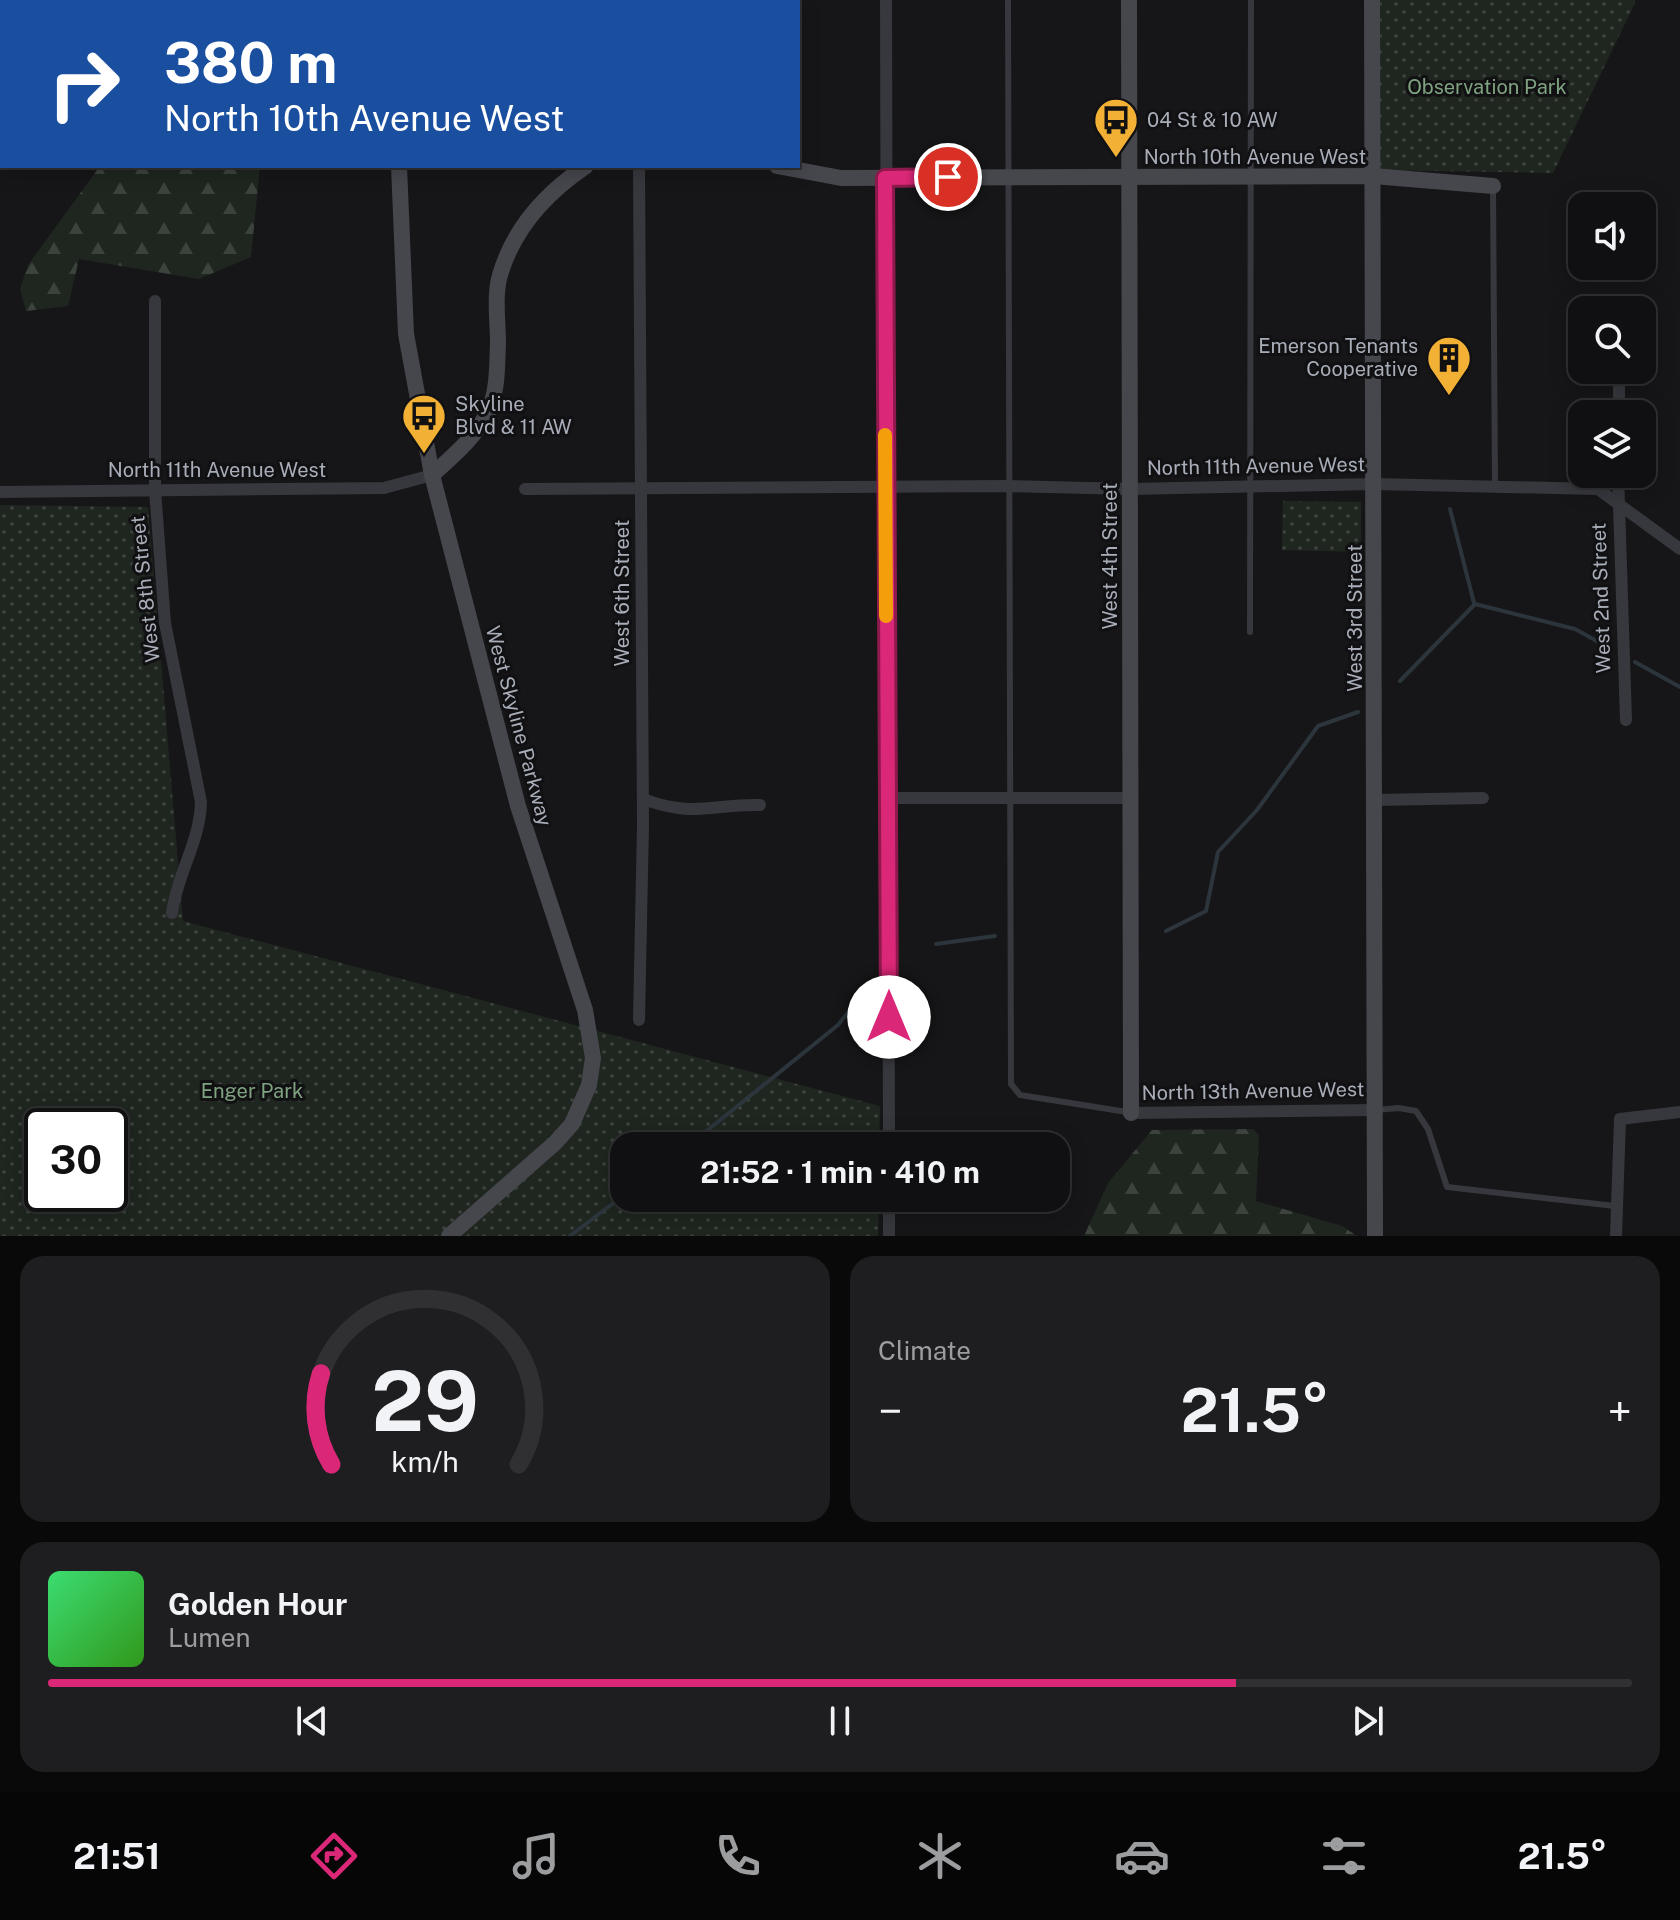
<!DOCTYPE html>
<html lang="en">
<head>
<meta charset="utf-8">
<style>
  :root { --surface:#101012; --page:#1e1e20; --text:#f1f3f6; --muted:#9c9d9f; --line:#303032; --accent:#db2777 }
  body { margin:0; font-family:"Public Sans",sans-serif; background:var(--page); color:var(--text); height:100vh; display:flex; flex-direction:column; font-size:30px; white-space:nowrap }
  * { box-sizing:border-box; margin:0 }
  p { font-size:26px; color:var(--muted) }
  .icon { flex:none; width:44px; height:44px; fill:none; stroke:currentColor; stroke-width:2; stroke-linecap:round; stroke-linejoin:round }
  .map { position:relative; height:1236px; overflow:hidden }
  .details { display:flex; flex-direction:column; gap:20px; padding:20px; background:#09090a; flex:1 }
  .details>* { flex:none }
  .banner { position:absolute; left:0px; top:0px; width:800px; height:168px; box-shadow:0 4px 20px #0003,0 0 0 2px var(--line); background:#1a4fa0; color:#fff; overflow:hidden }
  .buttons { position:absolute; left:1568px; top:192px; display:grid; gap:16px }
  .buttons a { display:grid; place-items:center; width:88px; height:88px; border-radius:16px; background:var(--surface); box-shadow:0 4px 20px #0003,0 0 0 2px var(--line); font-size:40px }
  .speed { position:absolute; left:24px; top:1108px; display:flex; gap:16px; font-size:40px; font-weight:700; text-align:center }
  .speed>* { display:grid; place-content:center; width:104px; height:104px; border-radius:50%; background:var(--surface); box-shadow:0 4px 20px #0003,0 0 0 2px var(--line); line-height:1 }
  .speed .limit { border:4px solid #111; border-radius:12px; background:#fff; color:#111 }
  .pin { position:absolute; display:grid; place-items:center; width:68px; height:68px; color:#fff; margin:-34px; border:4px solid #fff; border-radius:50%; box-shadow:0 2px 8px #0007 }
  .me { position:absolute; width:88px; margin:-44px; rotate:0deg; stroke-linejoin:round; filter:drop-shadow(0 0 6px #0008) }
  .turn { display:flex; align-items:center; gap:28px; height:168px; padding:0 32px; font-size:36px }
  .turn .icon { width:104px; height:104px; stroke-width:2.5 }
  .turn b { display:block; font-size:56px; line-height:68px }
  .big { font-size:60px; font-weight:700; line-height:1.1 }
  .details .card { flex:1; display:flex; flex-direction:column; justify-content:center; gap:12px; min-width:0; padding:0 28px; border-radius:24px; background:var(--page) }
  .details .dial { align-items:center; gap:0 }
  .dial svg { height:208px; overflow:visible; fill:none; stroke:var(--line); stroke-width:7; stroke-linecap:round; text-anchor:middle }
  .dial text { fill:var(--text); stroke:none }
  .song { display:flex; align-items:center; gap:24px }
  .cover { width:96px; height:96px; border-radius:12px; background:linear-gradient(135deg,hsl(140 70% 55%),hsl(110 70% 35%)) }
  .played { height:8px; border-radius:4px; background:linear-gradient(90deg,var(--accent) 75%,var(--line) 75%) }
  .keys { display:flex; justify-content:space-around; direction:ltr }
  .heat { display:flex; justify-content:space-between; align-items:center; font-size:44px; direction:ltr }
  .details .tiles { flex:1; display:grid; gap:20px; grid-template-columns:1fr 1fr }
  .card:last-child { grid-column:span 2 }
  .trip { position:absolute; left:610px; top:1132px; width:460px; height:80px; border-radius:24px; background:var(--surface); box-shadow:0 4px 20px #0003,0 0 0 2px var(--line); font-weight:700; line-height:80px; text-align:center }
  .dock { display:flex; height:128px; justify-content:space-around; align-items:center; background:#060607; color:var(--muted) }
  .dock .icon { width:56px; height:56px }
  .dock .active { color:var(--accent) }
  .dock b { font-size:36px; color:var(--text) }
  .map>svg:first-child { display:block }
  .forest { fill:url(#forest-firs) }
  .park { fill:url(#park-dots); fill-rule:evenodd }
  .lines { fill:none; stroke-linecap:round; stroke-linejoin:round }
  .stream { stroke:#2c353c; stroke-width:4 }
  .lane { stroke:#37383d; stroke-width:6 }
  .street { stroke:#37383d; stroke-width:12 }
  .secondary { stroke:#45474d; stroke-width:16 }
  .route-casing { stroke:#8e194d; stroke-width:20 }
  .route { stroke:#db2777; stroke-width:14 }
  .slow { stroke:#f59e0b; stroke-width:14 }
  .labels { text-anchor:middle; dominant-baseline:central; stroke-width:6; stroke-linejoin:round; paint-order:stroke }
  .park-label { font-size:20px; fill:#7fa381; stroke:#111113 }
  .poi-label { font-size:20px; fill:#a8adb8; stroke:#111113; text-anchor:start }
  .street-label { font-size:20px; fill:#a8adb8; stroke:#111113 }
</style>
</head>
<body>
<div class="map">
<svg width="1680" height="1236" viewBox="0 0 1680 1236">
  <defs>
    <pattern id="forest-firs" width="22" height="20" patternUnits="userSpaceOnUse" patternTransform="scale(2)"><rect width="22" height="20" fill="#1e261f"/><path d="M5 1l3.5 6h-7zM16 11l3.5 6h-7z" fill="#3c433d"/></pattern>
    <pattern id="park-dots" width="8" height="8" patternUnits="userSpaceOnUse" patternTransform="scale(2)"><rect width="8" height="8" fill="#1e261f"/><path d="M2 2h.1M6 6h.1" fill="none" stroke="#3c433d" stroke-width="1.8" stroke-linecap="round"/></pattern>
  </defs>
  <rect width="100%" height="100%" fill="#161618"/>
  <!-- forest -->
  <g class="forest">
    <polygon points="100,166 260,166 251,257 199,279 79,259 68,306 26,311 20,289 28,265"/>
    <polygon points="1253,1129 1259,1135 1256,1201 1342,1226 1357,1236 1084,1236 1108,1183 1152,1130"/>
  </g>
  <!-- park -->
  <g class="park">
    <polygon points="1380,0 1635,0 1635,3 1553,173 1380,170"/>
    <polygon points="1283,501 1361,502 1361,552 1282,550"/>
    <path d="M 0,505 L 148,507 L 183,921 L 880,1106 L 879,1146 L 624,1146 L 624,1198 L 879,1198 L 878,1236 L 0,1236 ZM 42,1126 L 110,1126 L 110,1194 L 42,1194 Z"/>
  </g>
  <g class="lines">
    <!-- stream -->
    <g class="stream">
      <polyline points="1450,509 1474,603"/>
      <polyline points="1635,662 1680,687"/>
      <polyline points="1400,681 1475,604 1575,629 1611,649"/>
      <polyline points="1166,931 1206,911 1218,852 1257,810 1318,726 1358,712"/>
      <polyline points="936,944 995,936"/>
      <polyline points="688,1146 838,1025 864,992"/>
      <polyline points="570,1236 624,1195"/>
    </g>
    <!-- lane -->
    <g class="lane">
      <polyline points="1008,0 1011,1084 1020,1095 1127,1112"/>
      <polyline points="1493,186 1495,487"/>
      <polyline points="1250,632 1251,0"/>
      <polyline points="1376,1110 1399,1108 1416,1111 1428,1129 1447,1187 1615,1206"/>
    </g>
    <!-- street -->
    <g class="street">
      <polyline points="639,0 639,2"/>
      <polyline points="886,0 889,1146"/>
      <path d="M 155,301 L 155,490 L 165,623 L 201,802 C 200,842 177,874 172,913"/>
      <polyline points="1620,310 1620,302"/>
      <polyline points="1619,414 1619,370"/>
      <polyline points="1618,474 1626,720"/>
      <polyline points="525,489 1007,486 1130,489 1375,484 1598,489 1680,549"/>
      <polyline points="0,492 384,488 432,475"/>
      <polyline points="888,798 1131,798"/>
      <path d="M 643,799 C 694,818 711,804 760,805"/>
      <polyline points="1375,800 1483,798"/>
      <polyline points="639,1020 643,825 639,166"/>
      <polyline points="1131,1113 1375,1110"/>
      <polyline points="889,1236 889,1198"/>
      <polyline points="1616,1236 1620,1119 1680,1112"/>
    </g>
    <!-- secondary -->
    <g class="secondary">
      <polyline points="399,0 399,2"/>
      <polyline points="1129,0 1131,1113"/>
      <polyline points="1372,0 1375,1236"/>
      <polyline points="399,166 406,334 432,475 518,806 585,1010 593,1058 589,1085 572,1124 555,1143 449,1236"/>
      <polyline points="777,166 841,178 1373,176 1493,186"/>
      <path d="M 432,475 C 454,455 476,437 489,410 C 498,389 497,365 498,343 C 498,322 494,295 500,275 C 514,227 546,193 586,166"/>
    </g>
  </g>
  <g class="lines">
    <!-- route casing -->
    <g class="route-casing">
      <polyline id="route" points="889,1017 885,178 948,177"/>
    </g>
    <!-- route -->
    <use href="#route" class="route"/>
    <!-- slow -->
    <polyline class="slow" points="885,435 886,616"/>
  </g>
  <!-- icons -->
  <defs>
    <g id="bus-pin" transform="scale(2.3)"><path d="M0 17L-7.5 6A9.5 9.5 0 1 1 7.5 6Z" fill="#f2b134" stroke="#111113"/><path d="M-5-6H5V4H4V6H2V4H-2V6H-4V4H-5ZM-3.5-4V0h7V-4ZM-3.5 1.2v1.5H-2V1.2ZM2 1.2v1.5H3.5V1.2Z" fill="#111"/></g>
    <g id="building-pin" transform="scale(2.3)"><path d="M0 17L-7.5 6A9.5 9.5 0 1 1 7.5 6Z" fill="#f2b134" stroke="#111113"/><path d="M-4-6H4V6H1V3H-1V6H-4ZM-2.5-4.3h1.7v1.8h-1.7ZM.8-4.3h1.7v1.8H.8ZM-2.5-1h1.7V.8h-1.7ZM.8-1h1.7V.8H.8Z" fill="#111"/></g>
  </defs>
  <g fill-rule="evenodd">
    <use href="#bus-pin" x="1116" y="120"/>
    <use href="#building-pin" x="1449" y="358"/>
    <use href="#bus-pin" x="424" y="416"/>
  </g>
  <g class="labels">
    <!-- park labels -->
    <g class="park-label">
      <text x="1487" y="87">Observation Park</text>
      <text x="252" y="1091">Enger Park</text>
    </g>
    <!-- poi labels -->
    <g class="poi-label">
      <text x="1147" y="120">04 St &amp; 10 AW</text>
      <text x="1418" y="346" text-anchor="end">Emerson Tenants<tspan x="1418" dy="23">Cooperative</tspan></text>
      <text x="455" y="404">Skyline<tspan x="455" dy="23">Blvd &amp; 11 AW</tspan></text>
    </g>
    <!-- street labels -->
    <g class="street-label">
      <text x="1255" y="157">North 10th Avenue West</text>
      <text transform="translate(1256 466) rotate(-1)">North 11th Avenue West</text>
      <text x="217" y="470">North 11th Avenue West</text>
      <text transform="translate(1110 556) rotate(-90)">West 4th Street</text>
      <text transform="translate(145 589) rotate(-96)">West 8th Street</text>
      <text transform="translate(622 593) rotate(-90)">West 6th Street</text>
      <text transform="translate(1601 598) rotate(-92)">West 2nd Street</text>
      <text transform="translate(1355 618) rotate(-90)">West 3rd Street</text>
      <text transform="translate(519 726) rotate(75)">West Skyline Parkway</text>
      <text transform="translate(1253 1091) rotate(-1)">North 13th Avenue West</text>
    </g>
  </g>
</svg>
<div class="buttons">
<a><svg class="icon" aria-label="sound" viewBox="0 0 24 24"><path d="M4 9h4l5-4v14l-5-4H4zM17 9q2 3 0 6"/></svg></a>
<a><svg class="icon" aria-label="search" viewBox="0 0 24 24"><circle cx="10" cy="10" r="6"/><path d="M15 15l6 6"/></svg></a>
<a><svg class="icon" aria-label="layers" viewBox="0 0 24 24"><path d="M12 4l9 5-9 5-9-5zM3 14l9 5 9-5"/></svg></a>
</div>
<div class="speed"><div class="limit">30</div></div>
<div class="pin" style="left:948px;top:177px;background:#d93025"><svg class="icon" aria-label="arrive" viewBox="0 0 24 24"><path d="M6 21V4h12l-3 4 3 4H6"/></svg></div>
<svg class="me" style="left:889px;top:1017px" viewBox="-20 -20 40 40"><circle r="19" fill="#fff"/><path d="M0-13L10 11 0 6-10 11z" fill="#db2777"/></svg>
<div class="trip">21:52 · 1 min · 410 m</div>
<div class="banner">
<div class="turn"><svg class="icon" aria-label="right" viewBox="0 0 24 24"><path d="M7 20v-9h11M14 6l5 5-5 5"/></svg><div><b>380 m</b>North 10th Avenue West</div></div>
</div>
</div>
<section class="details">
<div class="tiles">
<div class="card dial"><svg viewBox="0 0 100 80">
<path d="M14 69A42 42 0 1 1 86 69"/>
<path d="M14 69A42 42 0 0 1 10 34" stroke="#db2777"/>
<text x="50" y="56" font-size="32" font-weight="700">29</text>
<text x="50" y="72" font-size="11">km/h</text>
</svg></div>
<div class="card"><p>Climate</p>
<div class="heat"><a>−</a><b class="big">21.5°</b><a>+</a></div>
</div>
<div class="card">
<div class="song"><i class="cover"></i><div><b>Golden Hour</b><p>Lumen</p></div></div>
<div class="played"></div>
<div class="keys"><svg class="icon" aria-label="previous" viewBox="0 0 24 24"><path d="M18 5L8 12l10 7zM5 5v14"/></svg><svg class="icon" aria-label="pause" viewBox="0 0 24 24"><path d="M8 5v14M16 5v14"/></svg><svg class="icon" aria-label="next" viewBox="0 0 24 24"><path d="M6 5l10 7-10 7zM19 5v14"/></svg></div>
</div>
</div>
</section>
<nav class="dock">
<b>21:51</b>
<svg class="icon active" aria-label="directions" viewBox="0 0 24 24"><path d="M12 3l9 9-9 9-9-9zM9 14v-3h6M13 9l2 2-2 2"/></svg>
<svg class="icon" aria-label="music" viewBox="0 0 24 24"><path d="M9 18V5l10-2v13"/><circle cx="6" cy="18" r="3"/><circle cx="16" cy="16" r="3"/></svg>
<svg class="icon" aria-label="phone" viewBox="0 0 24 24"><path d="M5 4h4l2 5-3 2q2 4 5 5l2-3 5 2v4C11 20 4 13 5 4z"/></svg>
<svg class="icon" aria-label="climate" viewBox="0 0 24 24"><path d="M12 3v18M4 7l16 10M4 17L20 7"/></svg>
<svg class="icon" aria-label="car" viewBox="0 0 24 24"><path d="M5 17H2v-5l4-1 3-4h7l3 4 3 1v5h-3M9 17h6M6 11h13"/><circle cx="7" cy="17" r="2"/><circle cx="17" cy="17" r="2"/></svg>
<svg class="icon" aria-label="filters" viewBox="0 0 24 24"><path d="M4 7h16M4 17h16"/><circle cx="9" cy="7" r="2"/><circle cx="15" cy="17" r="2"/></svg>
<b>21.5°</b>
</nav>
</body>
</html>
